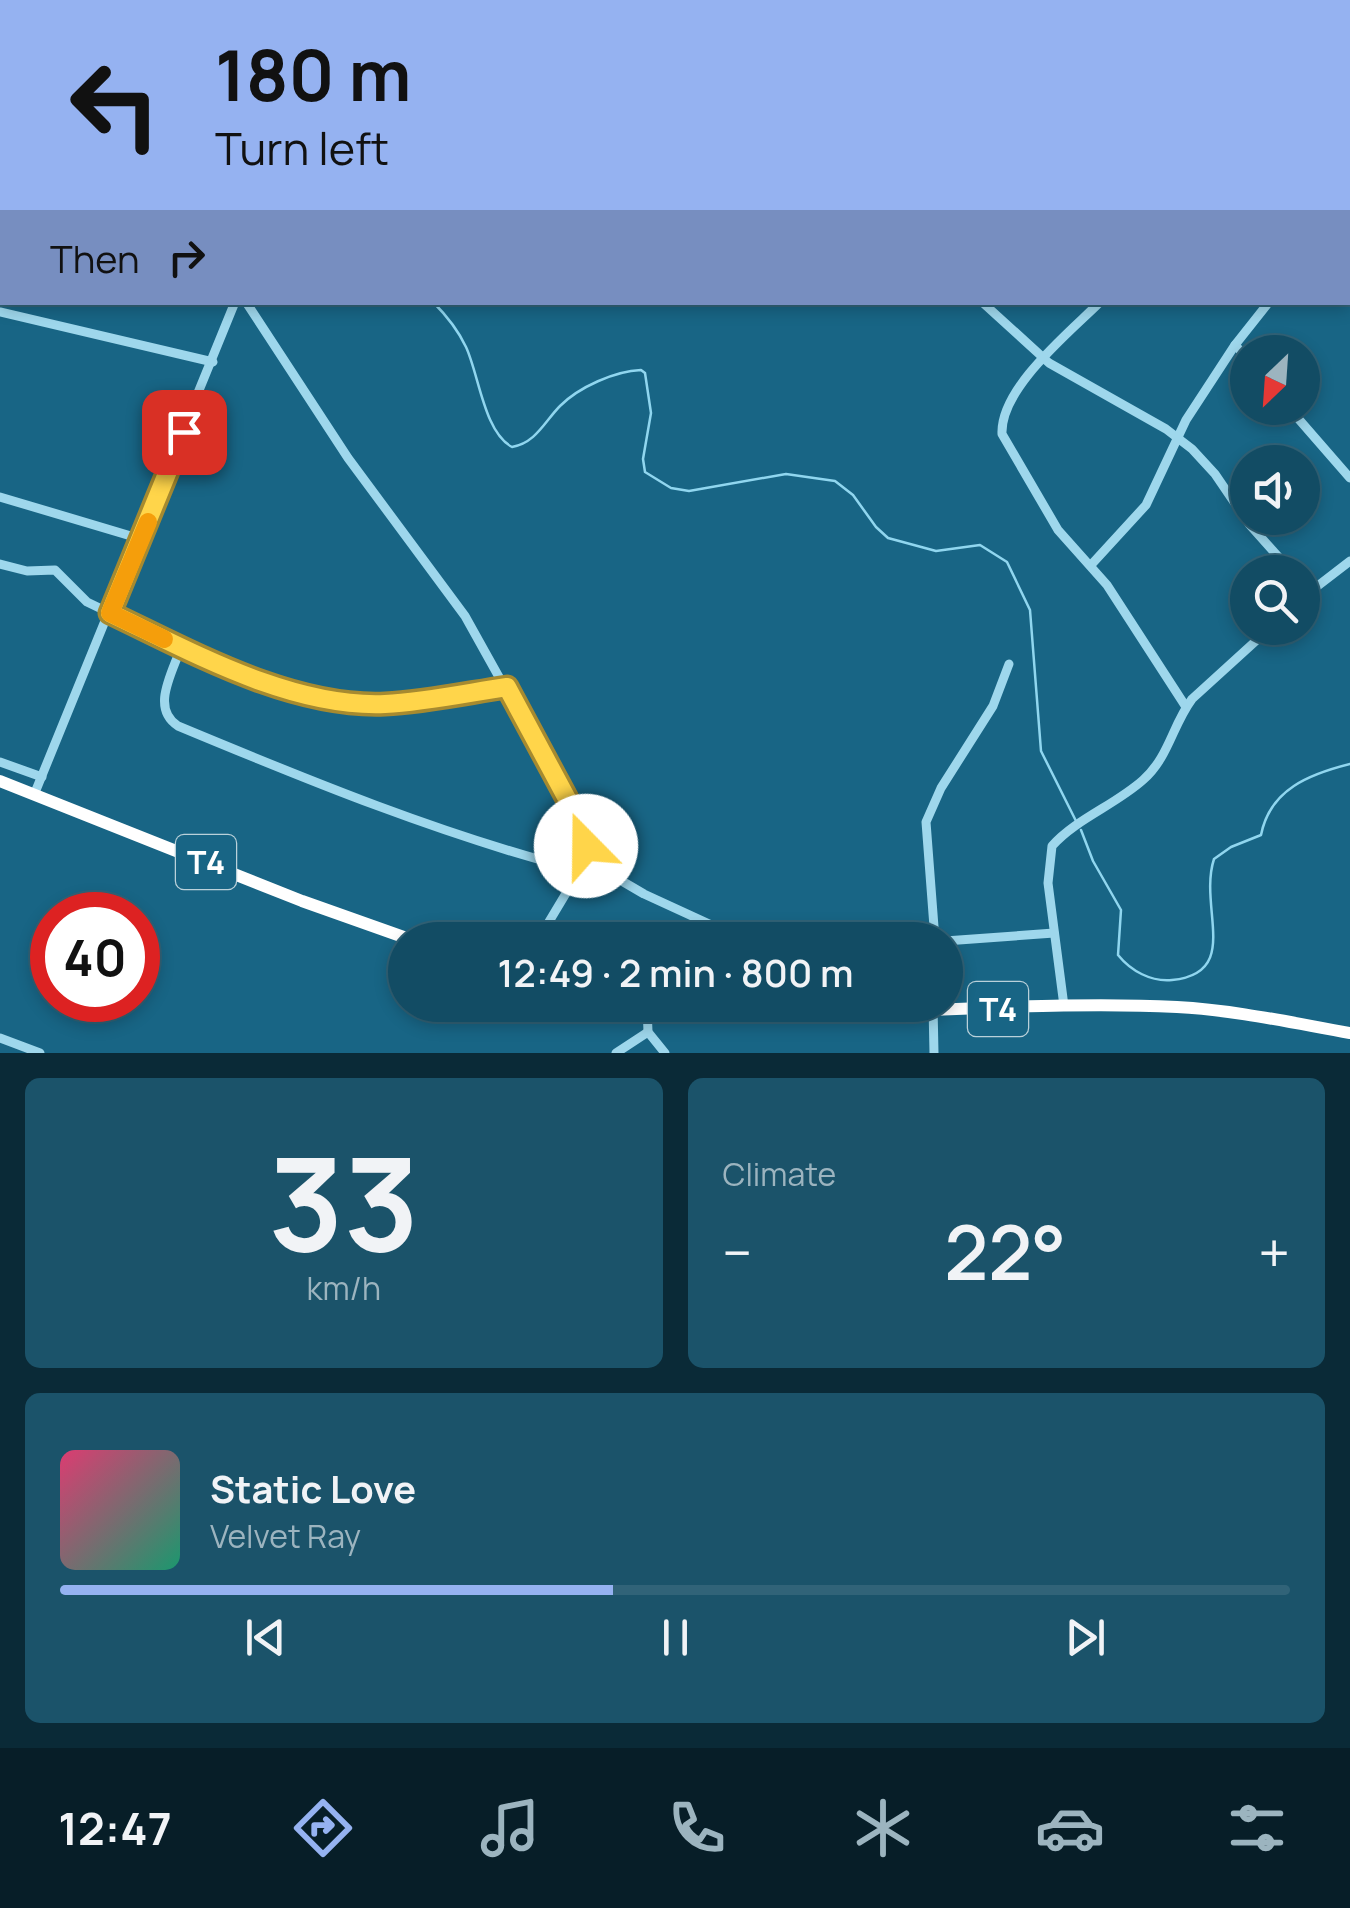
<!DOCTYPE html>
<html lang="en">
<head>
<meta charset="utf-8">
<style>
  :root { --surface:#124c64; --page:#1b536a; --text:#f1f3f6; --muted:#9cb4bf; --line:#316378; --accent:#95b2f1 }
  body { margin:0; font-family:Manrope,sans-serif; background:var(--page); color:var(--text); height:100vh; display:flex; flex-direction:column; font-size:38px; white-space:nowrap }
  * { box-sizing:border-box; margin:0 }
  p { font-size:32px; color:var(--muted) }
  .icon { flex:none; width:55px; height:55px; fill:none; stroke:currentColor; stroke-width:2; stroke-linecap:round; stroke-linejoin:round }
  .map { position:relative; height:1053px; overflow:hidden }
  .side { display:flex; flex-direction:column; gap:25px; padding:25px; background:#0a2a37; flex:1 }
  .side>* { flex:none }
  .banner { position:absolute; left:0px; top:0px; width:1350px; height:305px; box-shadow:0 5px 15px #0003,0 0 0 2px var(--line); background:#95b2f1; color:#111; overflow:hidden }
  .needle { width:65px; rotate:205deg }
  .buttons { position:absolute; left:1230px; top:335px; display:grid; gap:20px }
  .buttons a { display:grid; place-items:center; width:90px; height:90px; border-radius:50%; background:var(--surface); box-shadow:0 5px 15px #0003,0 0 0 2px var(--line); font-size:50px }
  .speed { position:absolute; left:30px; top:892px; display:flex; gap:20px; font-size:50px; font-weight:700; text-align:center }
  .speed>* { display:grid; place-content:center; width:130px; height:130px; border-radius:50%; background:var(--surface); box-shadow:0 5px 15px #0003,0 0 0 2px var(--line); line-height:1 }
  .speed .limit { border:15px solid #d22; background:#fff; color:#111 }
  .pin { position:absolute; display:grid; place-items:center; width:85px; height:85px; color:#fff; margin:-42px; border-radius:20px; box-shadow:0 5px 15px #0006 }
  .me { position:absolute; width:110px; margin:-55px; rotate:338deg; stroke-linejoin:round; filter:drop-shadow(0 0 8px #0008) }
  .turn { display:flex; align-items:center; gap:35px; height:210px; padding:0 50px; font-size:45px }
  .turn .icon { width:130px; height:130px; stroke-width:2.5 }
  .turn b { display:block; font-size:70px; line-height:85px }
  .then { display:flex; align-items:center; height:95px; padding:0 50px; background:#0003; gap:20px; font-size:38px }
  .big { font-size:75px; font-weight:600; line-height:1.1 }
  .side .card { flex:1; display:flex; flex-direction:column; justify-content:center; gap:15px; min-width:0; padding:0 35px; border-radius:15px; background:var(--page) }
  .side .dial { align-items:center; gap:0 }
  .dial b { font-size:130px; line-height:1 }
  .song { display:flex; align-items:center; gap:30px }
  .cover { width:120px; height:120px; border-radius:15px; background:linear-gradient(135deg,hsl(340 70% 55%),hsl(160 70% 35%)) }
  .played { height:10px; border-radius:5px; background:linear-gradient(90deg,var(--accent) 45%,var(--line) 45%) }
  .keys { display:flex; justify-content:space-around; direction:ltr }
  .heat { display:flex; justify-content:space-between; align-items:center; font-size:55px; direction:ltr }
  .side .tiles { flex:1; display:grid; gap:25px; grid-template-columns:1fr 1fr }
  .card:last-child { grid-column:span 2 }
  .trip { position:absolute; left:388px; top:922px; width:575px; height:100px; border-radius:50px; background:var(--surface); box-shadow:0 5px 15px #0003,0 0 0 2px var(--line); font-weight:600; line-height:100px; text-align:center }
  .dock { display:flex; height:160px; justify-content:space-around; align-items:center; background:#071e28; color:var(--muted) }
  .dock .icon { width:70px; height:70px }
  .dock .selected { color:var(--accent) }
  .dock b { font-size:45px; color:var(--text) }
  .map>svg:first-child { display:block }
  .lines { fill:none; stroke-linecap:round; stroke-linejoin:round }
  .stream { stroke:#90d6ef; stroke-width:2.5 }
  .minor { stroke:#9ed7ec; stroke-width:9 }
  .highway { stroke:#fff; stroke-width:12 }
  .route-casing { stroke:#a68a30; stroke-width:25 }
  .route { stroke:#ffd54a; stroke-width:18 }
  .slow { stroke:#f59e0b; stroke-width:18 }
  .labels { text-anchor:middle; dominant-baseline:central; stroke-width:10; stroke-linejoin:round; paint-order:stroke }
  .shield { fill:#186585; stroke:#bad1da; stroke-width:2.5 }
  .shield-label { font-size:32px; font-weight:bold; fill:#fff }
</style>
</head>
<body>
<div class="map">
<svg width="1350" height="1053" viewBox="0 0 1350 1053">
  <rect width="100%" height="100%" fill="#186585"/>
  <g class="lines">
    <!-- stream -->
    <g class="stream">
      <polyline points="0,124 2,121"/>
      <path d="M 433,302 C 446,315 458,330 466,347 C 479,375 484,432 512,447 C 536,443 545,421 560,406 C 579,387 615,371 641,370 L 645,373 L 651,413 L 643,459 L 645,472 L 671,488 L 689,491 L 786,474 L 835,481 L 853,495 L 876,527 L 888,538 L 936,551 L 980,545 L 1007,562 L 1030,610 L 1041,751 L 1076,821"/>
      <path d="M 1081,830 L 1093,861 L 1121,910 L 1118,955 C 1131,971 1151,982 1172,980 C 1242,973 1198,908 1214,859 L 1231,847 L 1261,835 C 1270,789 1310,774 1350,764"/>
    </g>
    <!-- minor -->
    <g class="minor">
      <polyline points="156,0 157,2"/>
      <polyline points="718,2 719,0"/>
      <polyline points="1077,2 1079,0"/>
      <polyline points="1242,2 1242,0"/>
      <polyline points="1348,218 1350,216"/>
      <polyline points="246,302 348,458 465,616 572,808 586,846 586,860 538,940"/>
      <polyline points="982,302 1049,363 1166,429 1192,449 1215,474 1249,524 1292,572"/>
      <path d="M 1100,302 C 1070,332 1000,388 1002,434 L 1058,530 L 1107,585 L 1186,707"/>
      <polyline points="0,312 213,362"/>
      <polyline points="1235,345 1248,359"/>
      <polyline points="1289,408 1350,478"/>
      <polyline points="0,497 141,539"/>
      <polyline points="0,564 27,571 55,570 87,602 216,664 318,696 382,704 507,687"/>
      <polyline points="1091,565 1146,505 1186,420 1235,345 1269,302"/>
      <polyline points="1302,598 1350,561"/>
      <path d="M 181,647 C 173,672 150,708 178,726 C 310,781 442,835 581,871"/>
      <polyline points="0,762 42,777"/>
      <polyline points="34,795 235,302"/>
      <polyline points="586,860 644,894 718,928 735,940"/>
      <polyline points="935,940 926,822 941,788 993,706 1009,664"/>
      <polyline points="945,941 1054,933"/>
      <polyline points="647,1005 648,1032 665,1053"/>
      <polyline points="933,1006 934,1053"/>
      <path d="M 1064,1006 L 1048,883 L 1052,846 C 1076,819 1115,805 1143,780 C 1169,757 1172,726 1192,699 L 1270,628"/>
      <polyline points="0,1038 40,1053"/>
      <polyline points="616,1053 648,1032"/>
    </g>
    <!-- highway -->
    <g class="highway">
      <polyline points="0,781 302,901 412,940"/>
      <path d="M 645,1005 C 822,1027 1000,998 1177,1007 C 1235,1010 1293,1023 1350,1033"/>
    </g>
  </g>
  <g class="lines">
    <!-- route casing -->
    <g class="route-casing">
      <path id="route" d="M 184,432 L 110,613 C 192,652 291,708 385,704 C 426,702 467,693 507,687 L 572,808 L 586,846"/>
    </g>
    <!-- route -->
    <use href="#route" class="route"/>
    <!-- slow -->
    <polyline class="slow" points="148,522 110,613 164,639"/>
  </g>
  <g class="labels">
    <!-- shield labels -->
    <g class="shield">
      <rect x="176" y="835" width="60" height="54" rx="8"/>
      <rect x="968" y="982" width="60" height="54" rx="8"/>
    </g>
    <g class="shield-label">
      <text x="206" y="862">T4</text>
      <text x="998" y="1009">T4</text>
    </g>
  </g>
</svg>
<div class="buttons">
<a><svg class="needle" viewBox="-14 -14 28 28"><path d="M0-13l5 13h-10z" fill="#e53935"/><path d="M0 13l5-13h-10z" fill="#9cb4bf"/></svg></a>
<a><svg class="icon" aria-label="sound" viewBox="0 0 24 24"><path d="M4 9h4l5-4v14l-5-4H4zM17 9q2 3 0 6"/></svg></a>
<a><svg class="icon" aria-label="search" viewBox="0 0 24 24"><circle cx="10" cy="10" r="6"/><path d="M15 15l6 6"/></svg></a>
</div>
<div class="speed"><div class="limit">40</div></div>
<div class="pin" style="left:184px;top:432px;background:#d93025"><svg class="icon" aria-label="arrive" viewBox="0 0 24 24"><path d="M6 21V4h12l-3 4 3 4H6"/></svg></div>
<svg class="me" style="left:586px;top:846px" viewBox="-20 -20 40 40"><circle r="19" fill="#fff"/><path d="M0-13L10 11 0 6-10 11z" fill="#ffd54a"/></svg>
<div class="trip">12:49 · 2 min · 800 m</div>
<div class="banner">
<div class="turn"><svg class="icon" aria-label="left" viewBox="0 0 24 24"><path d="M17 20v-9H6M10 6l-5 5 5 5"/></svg><div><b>180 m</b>Turn left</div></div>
<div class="then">Then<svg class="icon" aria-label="right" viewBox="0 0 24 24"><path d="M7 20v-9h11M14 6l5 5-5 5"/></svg></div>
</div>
</div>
<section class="side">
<div class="tiles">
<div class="card dial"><b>33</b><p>km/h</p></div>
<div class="card"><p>Climate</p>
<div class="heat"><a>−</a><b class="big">22°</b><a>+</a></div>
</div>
<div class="card">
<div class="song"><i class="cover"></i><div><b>Static Love</b><p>Velvet Ray</p></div></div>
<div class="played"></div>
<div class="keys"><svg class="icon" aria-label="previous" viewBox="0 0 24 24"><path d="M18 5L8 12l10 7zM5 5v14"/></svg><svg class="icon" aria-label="pause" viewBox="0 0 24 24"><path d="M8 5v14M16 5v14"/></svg><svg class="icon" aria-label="next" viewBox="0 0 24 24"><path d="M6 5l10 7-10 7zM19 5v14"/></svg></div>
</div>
</div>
</section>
<nav class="dock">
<b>12:47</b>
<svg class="icon selected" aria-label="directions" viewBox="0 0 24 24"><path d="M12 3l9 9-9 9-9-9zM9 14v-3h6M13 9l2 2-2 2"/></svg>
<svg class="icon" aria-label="music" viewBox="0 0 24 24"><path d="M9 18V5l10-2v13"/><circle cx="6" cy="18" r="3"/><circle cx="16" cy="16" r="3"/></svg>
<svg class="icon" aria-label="phone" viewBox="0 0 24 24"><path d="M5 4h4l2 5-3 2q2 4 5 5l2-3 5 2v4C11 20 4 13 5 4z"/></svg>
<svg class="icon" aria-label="climate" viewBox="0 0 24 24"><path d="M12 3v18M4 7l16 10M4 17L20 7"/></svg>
<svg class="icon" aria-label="car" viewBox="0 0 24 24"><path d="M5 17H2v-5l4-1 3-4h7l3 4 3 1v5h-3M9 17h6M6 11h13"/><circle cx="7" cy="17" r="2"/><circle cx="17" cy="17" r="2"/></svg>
<svg class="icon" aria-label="filters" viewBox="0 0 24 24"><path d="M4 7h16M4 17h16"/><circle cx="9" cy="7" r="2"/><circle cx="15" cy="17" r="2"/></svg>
</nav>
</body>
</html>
